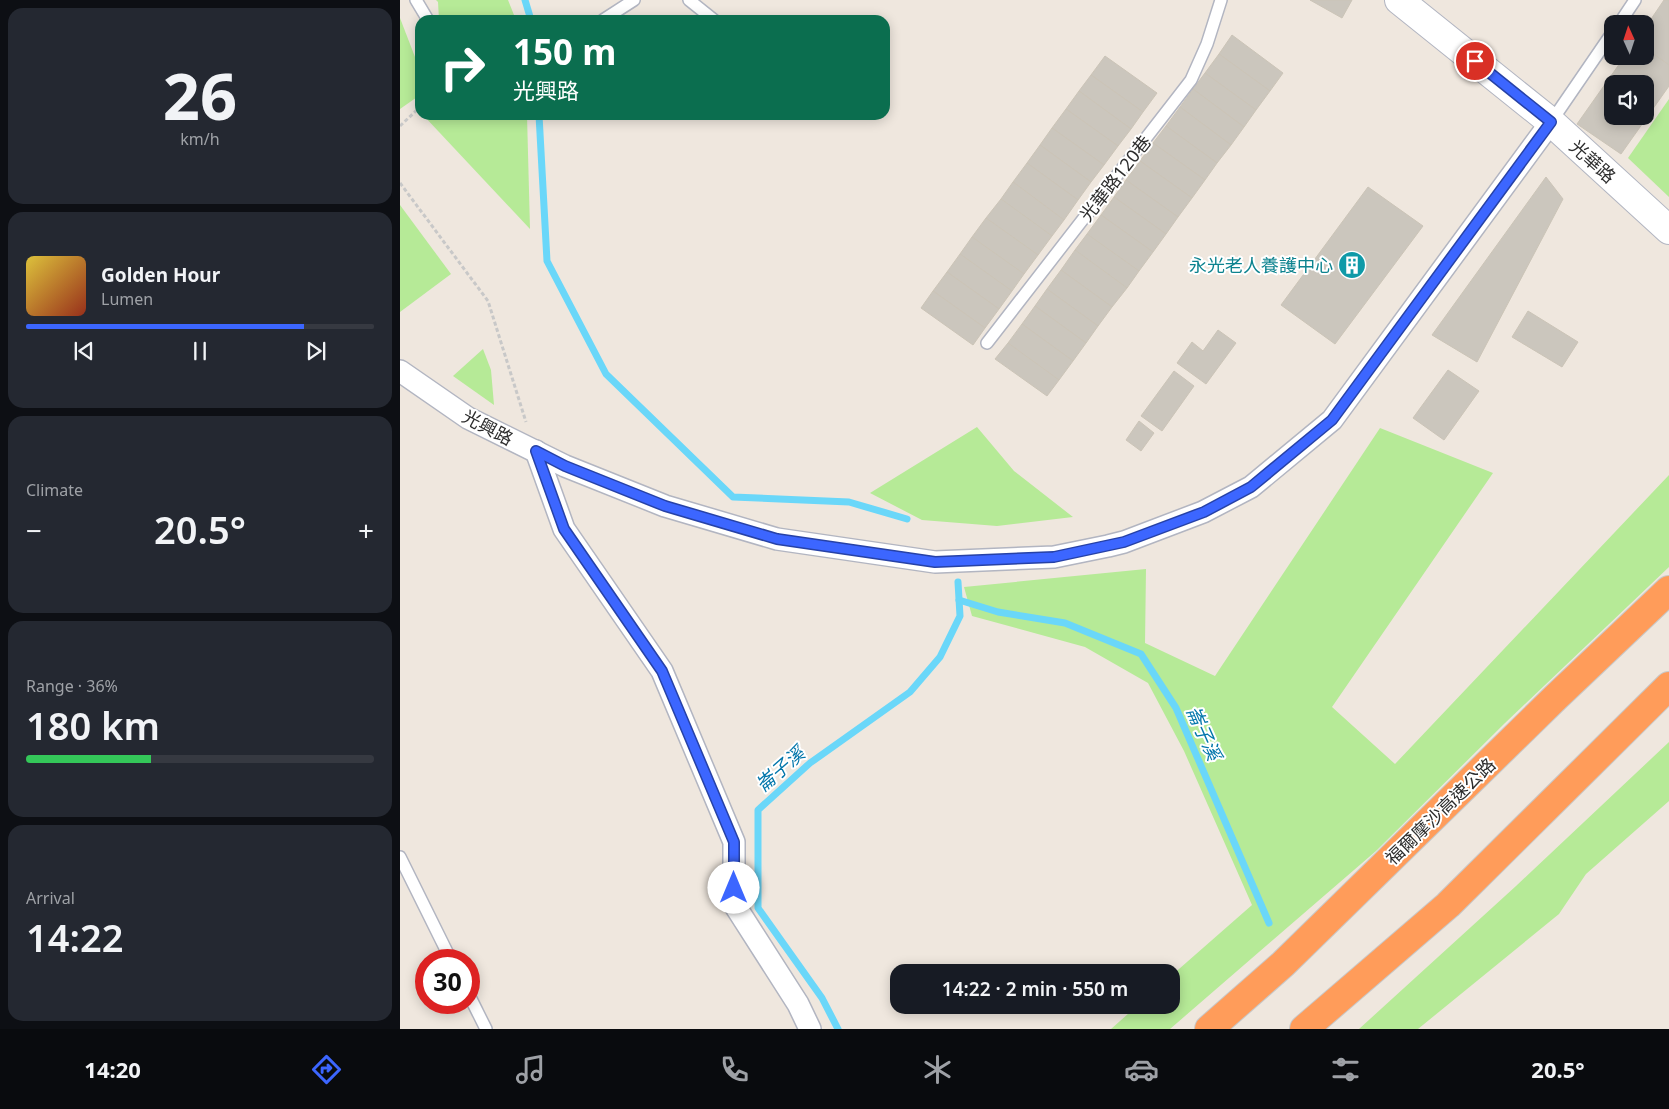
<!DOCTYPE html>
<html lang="en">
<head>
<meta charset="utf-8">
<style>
  :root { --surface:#171b24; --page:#242831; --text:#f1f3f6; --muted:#9ea1a6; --line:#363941; --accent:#3c66ff }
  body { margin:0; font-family:"Noto Sans","Noto Sans TC",sans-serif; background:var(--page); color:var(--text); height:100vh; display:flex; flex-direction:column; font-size:19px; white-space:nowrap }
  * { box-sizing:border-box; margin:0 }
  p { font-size:16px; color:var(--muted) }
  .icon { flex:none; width:28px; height:28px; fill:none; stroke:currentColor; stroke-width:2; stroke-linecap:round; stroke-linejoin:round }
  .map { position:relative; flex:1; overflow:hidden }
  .details { display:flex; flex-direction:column; gap:8px; padding:8px; background:#0d0f14; width:400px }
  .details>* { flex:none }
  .top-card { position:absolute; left:15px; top:15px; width:475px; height:105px; border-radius:15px; box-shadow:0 2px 12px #0003; background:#0b6e4f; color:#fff; overflow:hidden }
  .needle { width:32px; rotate:357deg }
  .tools { position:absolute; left:1204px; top:15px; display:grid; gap:10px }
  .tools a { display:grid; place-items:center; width:50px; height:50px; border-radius:10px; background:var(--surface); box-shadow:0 2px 12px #0003; font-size:25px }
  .speed { position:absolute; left:15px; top:949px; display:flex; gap:10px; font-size:25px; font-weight:700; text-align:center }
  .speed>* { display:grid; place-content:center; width:65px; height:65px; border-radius:50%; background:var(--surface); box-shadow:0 2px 12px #0003; line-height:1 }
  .speed .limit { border:8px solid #d22; background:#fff; color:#111 }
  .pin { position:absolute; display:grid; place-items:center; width:42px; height:42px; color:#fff; margin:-21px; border:2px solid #fff; border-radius:50%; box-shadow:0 1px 5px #0007 }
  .me { position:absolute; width:55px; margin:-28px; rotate:0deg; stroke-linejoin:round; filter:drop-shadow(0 0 4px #0008) }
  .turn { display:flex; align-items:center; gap:18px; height:105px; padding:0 15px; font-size:22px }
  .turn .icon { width:65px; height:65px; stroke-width:2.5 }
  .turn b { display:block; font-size:35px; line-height:42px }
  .big { font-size:38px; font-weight:600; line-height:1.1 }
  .details .card { flex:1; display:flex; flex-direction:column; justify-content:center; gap:8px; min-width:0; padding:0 18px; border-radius:15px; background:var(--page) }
  .details .dial { align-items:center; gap:0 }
  .dial b { font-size:65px; line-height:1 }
  .song { display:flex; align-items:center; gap:15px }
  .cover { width:60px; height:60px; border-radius:8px; background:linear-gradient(135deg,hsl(50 70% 55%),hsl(10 70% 35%)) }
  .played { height:5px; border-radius:2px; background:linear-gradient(90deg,var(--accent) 80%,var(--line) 80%) }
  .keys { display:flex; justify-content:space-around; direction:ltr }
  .heat { display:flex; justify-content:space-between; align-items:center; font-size:28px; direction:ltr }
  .charge { height:8px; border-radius:4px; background:linear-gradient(90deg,#34c759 36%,var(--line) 0) }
  .trip { position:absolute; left:490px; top:964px; width:290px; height:50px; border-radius:15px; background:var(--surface); box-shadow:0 2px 12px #0003; font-weight:600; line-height:50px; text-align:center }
  .tabs { display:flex; height:80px; justify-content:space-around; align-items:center; background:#090b0e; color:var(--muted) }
  .tabs .icon { width:35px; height:35px }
  .tabs .active { color:var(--accent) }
  .tabs b { font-size:22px; color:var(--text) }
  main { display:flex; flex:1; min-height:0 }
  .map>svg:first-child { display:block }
  .green { fill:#b6ea97 }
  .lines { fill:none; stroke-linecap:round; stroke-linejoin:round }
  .stream { stroke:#6ad7f9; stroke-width:7 }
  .building { fill:#cbc6bd; stroke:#cbc4b7; fill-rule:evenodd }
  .lane-casing { stroke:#b2b5c1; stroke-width:14 }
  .street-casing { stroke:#b2b5c1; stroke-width:24 }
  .secondary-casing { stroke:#b2b5c1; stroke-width:30 }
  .highway-casing { stroke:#c8c8c8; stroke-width:30 }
  .path { stroke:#c8c8c8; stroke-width:3; stroke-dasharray:4 2.5; stroke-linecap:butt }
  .lane { stroke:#fff; stroke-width:11 }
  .street { stroke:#fff; stroke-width:21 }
  .secondary { stroke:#fff; stroke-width:28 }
  .highway { stroke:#ff9c5a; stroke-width:28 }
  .route-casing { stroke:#2742a6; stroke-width:12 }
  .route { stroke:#3c66ff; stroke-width:9 }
  .labels { text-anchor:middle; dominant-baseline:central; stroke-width:4; stroke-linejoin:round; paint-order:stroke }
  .street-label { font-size:18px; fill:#2d2d2d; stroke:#fff }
  .culture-label { font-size:18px; fill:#0d838f; stroke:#fff; text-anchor:end }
  .water-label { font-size:19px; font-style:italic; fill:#0276ab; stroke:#fff }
</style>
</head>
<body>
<main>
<section class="details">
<div class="card dial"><b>26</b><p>km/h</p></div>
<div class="card">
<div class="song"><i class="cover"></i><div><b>Golden Hour</b><p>Lumen</p></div></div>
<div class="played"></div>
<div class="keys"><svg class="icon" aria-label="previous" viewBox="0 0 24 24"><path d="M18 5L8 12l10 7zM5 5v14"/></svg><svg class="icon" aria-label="pause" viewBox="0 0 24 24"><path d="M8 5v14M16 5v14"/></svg><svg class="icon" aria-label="next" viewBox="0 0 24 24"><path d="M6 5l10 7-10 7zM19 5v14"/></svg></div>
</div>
<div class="card"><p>Climate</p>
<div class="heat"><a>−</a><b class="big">20.5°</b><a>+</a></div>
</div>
<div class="card"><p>Range · 36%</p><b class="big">180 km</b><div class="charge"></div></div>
<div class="card"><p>Arrival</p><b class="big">14:22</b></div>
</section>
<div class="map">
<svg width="1269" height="1029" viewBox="0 0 1269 1029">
  <rect width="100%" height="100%" fill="#efe7de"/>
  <!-- green -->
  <g class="green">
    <polygon points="36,0 108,0 116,20 39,20 38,2"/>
    <polygon points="0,18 20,70 20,95 0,109"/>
    <polygon points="1269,99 1269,197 1228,158"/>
    <polygon points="24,115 127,115 130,229 24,116"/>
    <polygon points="0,205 51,274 0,312"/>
    <polygon points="83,349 91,370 94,405 53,376"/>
    <polygon points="577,427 614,471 673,517 597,526 522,520 470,493"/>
    <polygon points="980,428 1093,473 932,707 995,764 1269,475 1269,567 1105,723 976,851 770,1029 711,1029 738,1005 771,1005 771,976 852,905 784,751 748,683 685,647 572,616 564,587 746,569 745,643 815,676"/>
    <polygon points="1269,742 1269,801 1186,874 1159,914 1018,1029 959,1029 1116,886"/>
  </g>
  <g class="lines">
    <!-- stream -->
    <g class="stream">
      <polyline points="125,0 131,20"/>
      <polyline points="139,115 147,261 206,374 333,497 449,502 507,519"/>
      <polyline points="559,600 598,612 665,623 741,654 776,708 869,923"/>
      <polyline points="438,1029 422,998 358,908 358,810 410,763 510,692 540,657 560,616 558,582"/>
    </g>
  </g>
  <!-- building -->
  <g class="building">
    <polygon points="910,0 952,0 942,18"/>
    <polygon points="1264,0 1269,0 1269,65 1245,48 1245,28"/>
    <polygon points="832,35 883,73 870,91 819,54"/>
    <path d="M 1245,48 L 1269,65 L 1269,86 L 1221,154 L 1177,124 L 1225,56 L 1245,56 ZM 1212,84 L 1245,84 L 1245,116 L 1212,116 Z"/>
    <polygon points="819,54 870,91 856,110 805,73"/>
    <polygon points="705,56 757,93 743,112 691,75"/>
    <polygon points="805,73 856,110 844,127 793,89"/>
    <polygon points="691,75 743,112 731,129 679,91"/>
    <polygon points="793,89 844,127 831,145 780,107"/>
    <polygon points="679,91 731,129 718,146 666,109"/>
    <polygon points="780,107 831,145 817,163 766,126"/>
    <polygon points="666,109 718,146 704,165 652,128"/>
    <polygon points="766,126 817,163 805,180 753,143"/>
    <polygon points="652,128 704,165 691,182 640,145"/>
    <polygon points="753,143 805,180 792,198 740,161"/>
    <polygon points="640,145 691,182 678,200 627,163"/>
    <polygon points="740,161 792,198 778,217 726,180"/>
    <polygon points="627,163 678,200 664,220 613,182"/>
    <polygon points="1146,177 1163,199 1077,362 1032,335"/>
    <polygon points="726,180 778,217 766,234 714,197"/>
    <polygon points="613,182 664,220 652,236 601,199"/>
    <polygon points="968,187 1023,226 935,344 881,305"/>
    <polygon points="714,197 766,234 753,252 701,215"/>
    <polygon points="601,199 652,236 638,255 586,218"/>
    <polygon points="701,215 753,252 739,271 687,234"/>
    <polygon points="586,218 638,255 624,274 572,237"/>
    <polygon points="687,234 739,271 727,288 675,250"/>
    <polygon points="572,237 624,274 612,291 560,254"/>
    <polygon points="675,250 727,288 712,307 661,270"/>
    <polygon points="560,254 612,291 599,309 547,272"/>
    <polygon points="661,270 712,307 698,326 647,289"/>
    <polygon points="547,272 599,309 585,328 533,291"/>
    <polygon points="647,289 698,326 686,343 635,306"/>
    <polygon points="533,291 585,328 573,345 521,308"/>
    <polygon points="635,306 686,343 673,361 622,324"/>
    <polygon points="1128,311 1178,342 1162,367 1112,337"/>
    <polygon points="622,324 673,361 659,380 608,343"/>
    <polygon points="818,330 836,343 806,384 777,363 792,342 803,351"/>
    <polygon points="608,343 659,380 647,396 595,359"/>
    <polygon points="1048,370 1079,391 1044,440 1013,418"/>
    <polygon points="774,371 794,386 762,431 741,416"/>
    <polygon points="739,421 754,433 741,451 726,440"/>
  </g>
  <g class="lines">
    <!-- lane casing -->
    <g class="lane-casing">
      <g id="lane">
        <polyline points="16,0 28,20"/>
        <polyline points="289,0 314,20"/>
        <polyline points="203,20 234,0"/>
        <polyline points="1219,24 1235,0"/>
        <polyline points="1151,122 1212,33"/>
        <polyline points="587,343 791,80 807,44 821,0"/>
        <polyline points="0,857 51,960"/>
        <polyline points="69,995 86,1029"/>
      </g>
    </g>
    <!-- street casing -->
    <g class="street-casing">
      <g id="street">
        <polyline points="0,371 68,418 165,466 265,506 377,539 535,562 654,557 708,546 724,542 803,512 851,487 932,420 1151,122"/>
        <polyline points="136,451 164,529 262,671 334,842 334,904 398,1004 410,1029"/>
      </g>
    </g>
    <!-- secondary casing -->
    <g class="secondary-casing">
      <polyline id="secondary" points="999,0 1151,122 1269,230"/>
    </g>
    <!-- highway casing -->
    <g class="highway-casing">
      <g id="highway">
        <polyline points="809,1029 883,964 1155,698 1269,590"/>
        <polyline points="904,1029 1048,905 1269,686"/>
      </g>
    </g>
    <!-- path -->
    <g class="path">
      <polyline points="0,126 20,107"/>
      <polyline points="0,183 88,301 126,422"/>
    </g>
    <!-- lane -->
    <use href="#lane" class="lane"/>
    <!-- street -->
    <use href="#street" class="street"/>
    <!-- secondary -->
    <use href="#secondary" class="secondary"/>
    <!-- highway -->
    <use href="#highway" class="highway"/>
  </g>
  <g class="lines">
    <!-- route casing -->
    <g class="route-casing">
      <polyline id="route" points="334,888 334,842 262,671 164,529 136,451 165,466 265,506 377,539 535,562 654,557 724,542 804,512 851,487 932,420 1151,122 1075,61"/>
    </g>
    <!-- route -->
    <use href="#route" class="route"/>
  </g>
  <!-- icons -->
  <defs>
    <g id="building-disc" transform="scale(1.4375)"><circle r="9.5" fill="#0f9aa8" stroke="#fff"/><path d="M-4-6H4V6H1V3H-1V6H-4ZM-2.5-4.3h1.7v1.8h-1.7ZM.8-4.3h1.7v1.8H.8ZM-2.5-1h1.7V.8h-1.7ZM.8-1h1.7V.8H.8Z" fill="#fff"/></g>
  </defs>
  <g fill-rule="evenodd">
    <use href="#building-disc" x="952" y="265"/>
  </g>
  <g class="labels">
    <!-- street labels -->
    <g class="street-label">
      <text transform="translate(1193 161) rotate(42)">光華路</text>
      <text transform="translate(715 178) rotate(-52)">光華路120巷</text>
      <text transform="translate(88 427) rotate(28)">光興路</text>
      <text transform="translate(1040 811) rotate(-44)">福爾摩沙高速公路</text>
    </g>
    <!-- culture labels -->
    <g class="culture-label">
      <text x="933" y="265">永光老人養護中心</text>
    </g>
    <!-- water labels -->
    <g class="water-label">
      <text transform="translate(804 733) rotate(66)">崙子溪</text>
      <text transform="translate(380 769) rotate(-41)">崙子溪</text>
    </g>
  </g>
</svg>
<div class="tools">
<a><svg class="needle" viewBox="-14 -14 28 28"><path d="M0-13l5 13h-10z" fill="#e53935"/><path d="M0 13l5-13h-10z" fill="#9ea1a6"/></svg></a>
<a><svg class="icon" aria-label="sound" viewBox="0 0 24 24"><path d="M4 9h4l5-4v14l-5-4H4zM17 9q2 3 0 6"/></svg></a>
</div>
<div class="speed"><div class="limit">30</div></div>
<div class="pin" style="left:1075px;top:61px;background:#d93025"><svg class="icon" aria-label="arrive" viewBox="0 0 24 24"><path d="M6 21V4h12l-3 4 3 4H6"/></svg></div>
<svg class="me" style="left:334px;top:888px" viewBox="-20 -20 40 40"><circle r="19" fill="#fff"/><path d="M0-13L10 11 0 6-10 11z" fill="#3c66ff"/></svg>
<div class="trip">14:22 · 2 min · 550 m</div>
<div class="top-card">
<div class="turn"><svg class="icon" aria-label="right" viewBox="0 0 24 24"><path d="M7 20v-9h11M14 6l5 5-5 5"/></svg><div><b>150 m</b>光興路</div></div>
</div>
</div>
</main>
<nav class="tabs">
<b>14:20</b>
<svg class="icon active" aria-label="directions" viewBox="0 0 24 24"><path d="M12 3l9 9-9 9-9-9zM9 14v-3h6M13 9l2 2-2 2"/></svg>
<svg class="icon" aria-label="music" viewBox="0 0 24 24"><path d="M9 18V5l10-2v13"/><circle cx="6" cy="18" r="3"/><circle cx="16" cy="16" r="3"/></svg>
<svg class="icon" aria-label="phone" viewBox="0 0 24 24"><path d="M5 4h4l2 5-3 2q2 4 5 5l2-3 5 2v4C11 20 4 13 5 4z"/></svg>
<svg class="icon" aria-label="climate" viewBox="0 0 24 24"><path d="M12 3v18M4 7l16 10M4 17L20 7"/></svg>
<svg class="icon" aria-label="car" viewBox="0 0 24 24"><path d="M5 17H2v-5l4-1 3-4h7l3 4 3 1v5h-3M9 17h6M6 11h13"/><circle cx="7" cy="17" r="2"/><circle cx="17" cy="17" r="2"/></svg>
<svg class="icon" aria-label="filters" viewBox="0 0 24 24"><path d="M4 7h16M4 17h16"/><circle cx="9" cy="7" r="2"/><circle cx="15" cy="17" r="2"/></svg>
<b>20.5°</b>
</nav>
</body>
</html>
